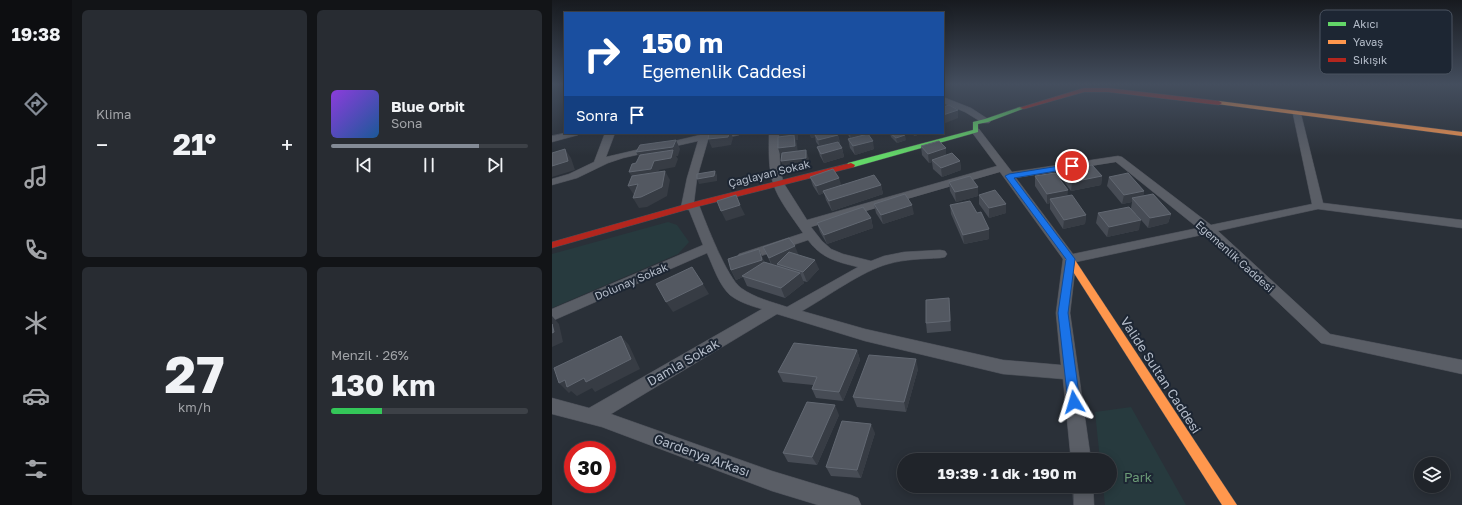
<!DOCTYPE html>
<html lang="tr">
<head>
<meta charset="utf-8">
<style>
  :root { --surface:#20242a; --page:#282c32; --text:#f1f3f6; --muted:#a2a4a8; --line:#3d4147; --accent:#848b96 }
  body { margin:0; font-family:"Golos Text",sans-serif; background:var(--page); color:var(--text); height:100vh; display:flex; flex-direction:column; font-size:15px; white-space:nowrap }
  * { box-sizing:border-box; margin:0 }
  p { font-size:13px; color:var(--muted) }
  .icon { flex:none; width:22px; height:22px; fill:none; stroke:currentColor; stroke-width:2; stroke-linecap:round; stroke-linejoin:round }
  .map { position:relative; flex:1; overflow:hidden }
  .side { display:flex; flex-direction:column; gap:10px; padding:10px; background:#121417; width:480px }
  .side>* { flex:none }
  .banner { position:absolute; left:12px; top:12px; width:380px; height:122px; border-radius:0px; box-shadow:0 2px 10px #0003,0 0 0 1px var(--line); background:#1a4fa0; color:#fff; overflow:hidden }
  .buttons { position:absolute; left:862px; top:457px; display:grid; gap:8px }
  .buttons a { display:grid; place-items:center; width:36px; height:36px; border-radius:50%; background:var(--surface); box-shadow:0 2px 10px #0003,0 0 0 1px var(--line); font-size:20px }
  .speed { position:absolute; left:12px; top:441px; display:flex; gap:8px; font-size:20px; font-weight:700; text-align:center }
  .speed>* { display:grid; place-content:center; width:52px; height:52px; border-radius:50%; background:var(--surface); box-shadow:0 2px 10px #0003,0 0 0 1px var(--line); line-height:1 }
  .speed .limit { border:6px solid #d22; background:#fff; color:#111 }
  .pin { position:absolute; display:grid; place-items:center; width:34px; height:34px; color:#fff; margin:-17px; border:2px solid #fff; border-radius:50%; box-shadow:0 1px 4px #0007 }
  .me { position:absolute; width:44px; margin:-22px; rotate:353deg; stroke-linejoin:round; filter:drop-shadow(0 0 3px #0008) }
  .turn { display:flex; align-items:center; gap:14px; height:84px; padding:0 12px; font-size:18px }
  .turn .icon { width:52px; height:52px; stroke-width:2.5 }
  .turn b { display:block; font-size:28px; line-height:34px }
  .then { display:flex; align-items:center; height:38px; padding:0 12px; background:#0003; gap:8px; font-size:15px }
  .big { font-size:30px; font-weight:700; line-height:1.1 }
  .side .card { flex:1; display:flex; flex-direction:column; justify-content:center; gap:6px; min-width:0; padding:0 14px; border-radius:6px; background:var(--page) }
  .side .dial { align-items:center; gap:0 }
  .dial b { font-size:52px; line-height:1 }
  .song { display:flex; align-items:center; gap:12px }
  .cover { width:48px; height:48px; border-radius:6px; background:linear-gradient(135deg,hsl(270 70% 55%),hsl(210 70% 35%)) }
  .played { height:4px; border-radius:2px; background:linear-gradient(90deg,var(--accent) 75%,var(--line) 75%) }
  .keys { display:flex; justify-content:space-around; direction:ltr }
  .heat { display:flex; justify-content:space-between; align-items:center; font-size:22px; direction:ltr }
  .charge { height:6px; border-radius:3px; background:linear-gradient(90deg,#34c759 26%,var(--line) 0) }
  .side .tiles { flex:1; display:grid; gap:10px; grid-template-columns:repeat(2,1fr) }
  .trip { position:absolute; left:345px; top:453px; width:220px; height:40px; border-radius:20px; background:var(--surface); box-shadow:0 2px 10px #0003,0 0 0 1px var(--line); font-weight:700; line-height:40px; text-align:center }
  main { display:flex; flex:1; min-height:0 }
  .tabs { display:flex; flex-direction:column; width:72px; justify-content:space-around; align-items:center; background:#0d0e11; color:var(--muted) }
  .tabs .icon { width:28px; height:28px }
  .tabs .active { color:var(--accent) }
  .tabs b { font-size:18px; color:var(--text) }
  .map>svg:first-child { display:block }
  .green { fill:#273a3e }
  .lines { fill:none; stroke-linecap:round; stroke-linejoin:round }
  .street-casing { stroke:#484c55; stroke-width:1 }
  .fast-casing { stroke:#484c55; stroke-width:1 }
  .slow-casing { stroke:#484c55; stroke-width:1 }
  .jam-casing { stroke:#484c55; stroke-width:1 }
  .street { fill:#5a5e66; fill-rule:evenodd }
  .fast { fill:#63d668; fill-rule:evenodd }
  .slow { fill:#ff974d; fill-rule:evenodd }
  .jam { fill:#b3261e; fill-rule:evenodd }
  .wall { fill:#474c55 }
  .shaded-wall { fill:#373c44 }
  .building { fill:#535861; stroke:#626872 }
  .route { fill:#1a73e8; stroke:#114b97 }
  .labels { text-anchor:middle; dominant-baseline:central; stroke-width:4; stroke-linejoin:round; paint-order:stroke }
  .street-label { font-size:11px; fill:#b4bcc9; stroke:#1d2633 }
  .near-street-label { font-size:13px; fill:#b4bcc9; stroke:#1d2633 }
  .near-park-label { font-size:13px; fill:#6b9a76; stroke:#1d2633 }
  .key { fill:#1d2633; stroke:#4a5360; stroke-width:1 }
  .key-label { font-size:11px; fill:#b4bcc9 }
</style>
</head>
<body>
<main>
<nav class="tabs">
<b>19:38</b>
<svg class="icon active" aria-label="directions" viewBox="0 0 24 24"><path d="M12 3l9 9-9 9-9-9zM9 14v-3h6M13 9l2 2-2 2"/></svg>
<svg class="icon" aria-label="music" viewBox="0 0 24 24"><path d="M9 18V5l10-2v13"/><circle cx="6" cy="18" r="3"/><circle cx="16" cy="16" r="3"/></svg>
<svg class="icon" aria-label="phone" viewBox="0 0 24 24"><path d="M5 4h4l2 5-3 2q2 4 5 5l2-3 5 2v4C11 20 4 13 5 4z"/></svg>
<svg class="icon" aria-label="climate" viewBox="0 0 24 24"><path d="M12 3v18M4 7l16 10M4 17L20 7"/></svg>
<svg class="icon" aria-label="car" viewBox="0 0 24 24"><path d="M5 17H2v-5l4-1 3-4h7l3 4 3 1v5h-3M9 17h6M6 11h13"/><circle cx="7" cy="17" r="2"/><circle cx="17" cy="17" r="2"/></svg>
<svg class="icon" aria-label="filters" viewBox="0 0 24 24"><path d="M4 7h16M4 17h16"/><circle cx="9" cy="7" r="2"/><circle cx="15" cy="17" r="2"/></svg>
</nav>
<section class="side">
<div class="tiles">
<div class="card"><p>Klima</p>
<div class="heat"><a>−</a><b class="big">21°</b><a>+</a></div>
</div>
<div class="card">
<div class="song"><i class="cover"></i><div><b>Blue Orbit</b><p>Sona</p></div></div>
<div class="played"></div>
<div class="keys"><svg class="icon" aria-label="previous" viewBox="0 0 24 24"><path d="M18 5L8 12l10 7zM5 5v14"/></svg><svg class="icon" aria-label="pause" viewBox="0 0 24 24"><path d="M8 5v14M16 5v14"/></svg><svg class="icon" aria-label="next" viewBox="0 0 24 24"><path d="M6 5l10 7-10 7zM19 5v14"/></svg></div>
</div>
<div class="card dial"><b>27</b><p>km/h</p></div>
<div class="card"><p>Menzil · 26%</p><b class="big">130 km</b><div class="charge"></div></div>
</div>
</section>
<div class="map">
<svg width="910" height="505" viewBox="0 0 910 505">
  <rect width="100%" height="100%" fill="#2a3038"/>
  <!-- green -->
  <g class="green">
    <polygon points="116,222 125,225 137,242 126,254 0,308 0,254"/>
    <polygon points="579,407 634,505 553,505 551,486 558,486 558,460 548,460 543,412"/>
  </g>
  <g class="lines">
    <!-- street casing -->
    <g class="street-casing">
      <g id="street">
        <polygon points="391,97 419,108 439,121 437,123 431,123 413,112 391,103"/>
        <path d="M 745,111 L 749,114 L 771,203 L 910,220 L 910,228 L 766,209 L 666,231 L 778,334 L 910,360 L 910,374 L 769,343 L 654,234 L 524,262 L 518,313 L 539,460 L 519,460 L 511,379 L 451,374 L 313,341 L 225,314 L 59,414 L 220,471 L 299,495 L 306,498 L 309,505 L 266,505 L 220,491 L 50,427 L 0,414 L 0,398 L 37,408 L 210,309 C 199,306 187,302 178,295 C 167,285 161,266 155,253 L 0,321 L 0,309 L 151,245 L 137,210 L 131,209 L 129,207 L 135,178 L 146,141 L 71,158 L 56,163 L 25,178 L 0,185 L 0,179 L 17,174 L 42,162 L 53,133 L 63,133 L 54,157 L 148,135 L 148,133 L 158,133 L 145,178 L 142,202 L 147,205 C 154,223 175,278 189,288 C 203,298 220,302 235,307 L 306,267 C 285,262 269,258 256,240 L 197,260 L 192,261 L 187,260 L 185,257 L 187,254 L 251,233 C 241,218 226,200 221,183 C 216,167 217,149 217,133 L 227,133 L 228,164 L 231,182 L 255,220 L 445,166 L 419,131 L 424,128 L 427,129 L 460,172 L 566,156 L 570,157 L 659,225 L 760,204 L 741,114 ZM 564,162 L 646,228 L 521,254 L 464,178 ZM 448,172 L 511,259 L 504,313 L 509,365 L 451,360 L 313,329 L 250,311 C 275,297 310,271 336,264 C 353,259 371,259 388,258 L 393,257 L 395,254 L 393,251 L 388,250 L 352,252 L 332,256 L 319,261 L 291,254 L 279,249 L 270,241 L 259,227 Z"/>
        <polygon points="13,133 28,133 26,135 0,142 0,136"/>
        <polygon points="169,133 189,133 187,135 163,140 158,137 160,135"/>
        <polygon points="521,486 541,486 542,505 522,505"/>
      </g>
    </g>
    <!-- fast casing -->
    <g class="fast-casing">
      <polygon id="fast" points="468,107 473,108 436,122 426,124 426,132 302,167 296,167 295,165 296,163 421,130 421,122 433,119"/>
    </g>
    <!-- slow casing -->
    <g class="slow-casing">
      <g id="slow">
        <polygon points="667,101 910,132 910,136 665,104 664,103"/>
        <polygon points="518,256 521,257 685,505 670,505 513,259"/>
      </g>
    </g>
    <!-- jam casing -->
    <g class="jam-casing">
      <g id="jam">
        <polygon points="532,88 556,88 667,101 670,103 667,105 556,92 532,92 472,109 467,108"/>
        <polygon points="299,163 303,165 302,167 144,207 0,248 0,242 138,203"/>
      </g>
    </g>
    <!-- street -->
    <use href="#street" class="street"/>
    <!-- fast -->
    <use href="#fast" class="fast"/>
    <!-- slow -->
    <use href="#slow" class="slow"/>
    <!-- jam -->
    <use href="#jam" class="jam"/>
  </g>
  <!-- wall -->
  <g class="wall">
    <polygon points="258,133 286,135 288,143 287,144 290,148 292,157 272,163 268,156 265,147 267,146 264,142 263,137 259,138"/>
    <polygon points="295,133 318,133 318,135 317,136 322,149 303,155 298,148 296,139 298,138"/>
    <polygon points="338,133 354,140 345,143 339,137"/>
    <polygon points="358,133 370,133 363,136"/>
    <polygon points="369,146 394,155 408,161 409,170 390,177 381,169 380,162 377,163 370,155"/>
    <polygon points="512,170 550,176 549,185 519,191 511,180"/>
    <polygon points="483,176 516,196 534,215 533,224 511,229 498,209 498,203 495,204 483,186"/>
    <polygon points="258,177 289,185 329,185 331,194 280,211 274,200 272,193 267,195 261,186"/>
    <polygon points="557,177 592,191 591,196 619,214 616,223 596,228 584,214 587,230 555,237 544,223 546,213 579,208 580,202 570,204 555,186"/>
    <polygon points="397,182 426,187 426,196 404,202 398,191"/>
    <polygon points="427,195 454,204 454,213 437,218 427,204"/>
    <polygon points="322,204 362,214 331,224 324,213"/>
    <polygon points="398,205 425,213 437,229 437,239 412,244 399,214"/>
    <polygon points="319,218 321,228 275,244 268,232 265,223"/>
    <polygon points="211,247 246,255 267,269 255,282 251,281 252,283 233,298 195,286 191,277 184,280 179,270 207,249 212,262 219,264"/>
    <polygon points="397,298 398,308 399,331 375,333 374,323"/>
    <polygon points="305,350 308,360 291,401 264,398 260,389 261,385 231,382 226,372"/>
    <polygon points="366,369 354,412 305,407 301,397"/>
    <polygon points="287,415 265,465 236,462 231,453"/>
    <polygon points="323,433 309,478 279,476 274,467"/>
  </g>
  <!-- shaded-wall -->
  <g class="shaded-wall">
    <polygon points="406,110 406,118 391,124 391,115"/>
    <polygon points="177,133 179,133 181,138 179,145 160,148 156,139"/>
    <polygon points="227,133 246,133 246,140 244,140 245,144 246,155 229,157 226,148 230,142"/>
    <polygon points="258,133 262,133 263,137 259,138"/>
    <polygon points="298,133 318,133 318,135 299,140"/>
    <polygon points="362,133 370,133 363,136"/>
    <polygon points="286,135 288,143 268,148 266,140"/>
    <polygon points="353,135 354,140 345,143 344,138"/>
    <polygon points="124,140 128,149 126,156 124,156 126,159 123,167 107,170 104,178 82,181 77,172 89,161 84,152"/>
    <polygon points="321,141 322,149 303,155 301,146"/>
    <polygon points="290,148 292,157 272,163 269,154"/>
    <polygon points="394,148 394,157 380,160 380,162 377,163 376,154"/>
    <polygon points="13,149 19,158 23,170 0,177 0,166"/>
    <polygon points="254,150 257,159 257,167 232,170 229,161"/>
    <polygon points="408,161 409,170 390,177 389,168"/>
    <polygon points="113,171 118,180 115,196 95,207 87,208 81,198"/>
    <polygon points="163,171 165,175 165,181 147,184 145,179"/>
    <polygon points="550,176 549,185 519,191 520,182"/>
    <polygon points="287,178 290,187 271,191 272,193 267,195 264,186"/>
    <polygon points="86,184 92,194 82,195 76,186"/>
    <polygon points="329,185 331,194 280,211 277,201"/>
    <polygon points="426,187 426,196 404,202 403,192"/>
    <polygon points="516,190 515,200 498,199 498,203 495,204 495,194"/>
    <polygon points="592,191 590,200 580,198 580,202 570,204 572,195"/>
    <polygon points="454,204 454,213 437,218 437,208"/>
    <polygon points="188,205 193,215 174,221 169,211"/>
    <polygon points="360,205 362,214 331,224 329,215"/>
    <polygon points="619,214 616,223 596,228 598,218"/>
    <polygon points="534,215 533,224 511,229 512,220"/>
    <polygon points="319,218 321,228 275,244 272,235"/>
    <polygon points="589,220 587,230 555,237 557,227"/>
    <polygon points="437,229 437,239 412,244 411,235"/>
    <polygon points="243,246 247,256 225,264 225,266 221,267 217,258"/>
    <polygon points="207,249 211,259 214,270 190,276 191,277 184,280 179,270"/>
    <polygon points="263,260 267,269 255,282 251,272"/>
    <polygon points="248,273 252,283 233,298 229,288"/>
    <polygon points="151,284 157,294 121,312 114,302"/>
    <polygon points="397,298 398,308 399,331 398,321"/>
    <polygon points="0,316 7,324 11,342 0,347"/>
    <polygon points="69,336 77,345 88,369 43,392 40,388 25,396 19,391 17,393 7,383"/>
    <polygon points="305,350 308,360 291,401 287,392"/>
    <polygon points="364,359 366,369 354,412 352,402"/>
    <polygon points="283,405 287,415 265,465 260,457"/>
    <polygon points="319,424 323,433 309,478 305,470"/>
  </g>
  <!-- building -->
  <g class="building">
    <polygon points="397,105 406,110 391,115 391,107"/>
    <polygon points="157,133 177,133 176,137 156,139"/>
    <polygon points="262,133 285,133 286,135 266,140"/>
    <polygon points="338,133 351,133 353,135 344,138"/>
    <polygon points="316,134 321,141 301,146 296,139"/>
    <polygon points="242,135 243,146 226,148 226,137"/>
    <polygon points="124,140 121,147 84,152 88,145"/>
    <polygon points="387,141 394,148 376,154 369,146"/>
    <polygon points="286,142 290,148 269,154 265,147"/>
    <polygon points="13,149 16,161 0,166 0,153"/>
    <polygon points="121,150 119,158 102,161 99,169 77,172 80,164 84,163 88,155"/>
    <polygon points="254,150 254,158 229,161 230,153"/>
    <polygon points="400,153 408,161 389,168 380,160"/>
    <polygon points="540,165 550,176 520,182 512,170"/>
    <polygon points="281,169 287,178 264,186 258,177"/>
    <polygon points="113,171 110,187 89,197 81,198 86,184 76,186 80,176"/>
    <polygon points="163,171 162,176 145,179 145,174"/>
    <polygon points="503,173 516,190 495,194 483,176"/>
    <polygon points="576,173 592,191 572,195 557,177"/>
    <polygon points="322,175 329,185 277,201 271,191"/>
    <polygon points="418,176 426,187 403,192 397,182"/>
    <polygon points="443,190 454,204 437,208 427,195"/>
    <polygon points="353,194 360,205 329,215 322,204"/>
    <polygon points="601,194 619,214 598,218 580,198"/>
    <polygon points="184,195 188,205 169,211 165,201"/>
    <polygon points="520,195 534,215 512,220 498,199"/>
    <polygon points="418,201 425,213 429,212 437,229 411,235 398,205"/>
    <polygon points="311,207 319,218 272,235 265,223"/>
    <polygon points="577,207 589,220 557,227 546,213"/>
    <polygon points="237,238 243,246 217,258 211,247"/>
    <polygon points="207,249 210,260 179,270 176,259"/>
    <polygon points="237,252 263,260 251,272 225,264"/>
    <polygon points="212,262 248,273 229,288 190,276"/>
    <polygon points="140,267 151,284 114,302 104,284"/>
    <polygon points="397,298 398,321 374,323 374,300"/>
    <polygon points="0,324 2,332 0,333"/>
    <polygon points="69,336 79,359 34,382 32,378 15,387 13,380 7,383 2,368"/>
    <polygon points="242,343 305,350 287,392 260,389 265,377 226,372"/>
    <polygon points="317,355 364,359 352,402 301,397"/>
    <polygon points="255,402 283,405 260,457 231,453"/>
    <polygon points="290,421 319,424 305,470 274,467"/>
  </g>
  <!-- sky -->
  <linearGradient id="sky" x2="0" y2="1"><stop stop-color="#171a1f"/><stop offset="0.54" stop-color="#444e5e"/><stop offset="1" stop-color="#444e5e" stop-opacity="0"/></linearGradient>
  <rect width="910" height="156" fill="url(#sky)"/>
  <!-- route -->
  <polygon class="route" points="520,164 523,166 522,168 462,178 523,259 516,313 528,402 526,406 522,408 517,406 516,402 506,313 514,259 453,176 457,174"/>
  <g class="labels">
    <!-- street labels -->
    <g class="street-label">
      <text transform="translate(217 173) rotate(-14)">Çağlayan Sokak</text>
      <text transform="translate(683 256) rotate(42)">Egemenlik Caddesi</text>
      <text transform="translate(79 281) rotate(-23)">Dolunay Sokak</text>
    </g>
    <!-- near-street labels -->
    <g class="near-street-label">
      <text transform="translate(131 362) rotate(-30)">Damla Sokak</text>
      <text transform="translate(609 375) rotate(57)">Valide Sultan Caddesi</text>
      <text transform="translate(150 455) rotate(20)">Gardenya Arkası</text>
    </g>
    <!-- near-park labels -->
    <g class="near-park-label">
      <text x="586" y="477">Park</text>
    </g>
  </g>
  <!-- legend -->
  <rect x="768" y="10" width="132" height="64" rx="6" class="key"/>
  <rect x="776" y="22" width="18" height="4" fill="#63d668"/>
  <rect x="776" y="40" width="18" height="4" fill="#ff974d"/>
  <rect x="776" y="58" width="18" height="4" fill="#b3261e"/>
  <g class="key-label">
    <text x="801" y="28">Akıcı</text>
    <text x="801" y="46">Yavaş</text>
    <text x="801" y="64">Sıkışık</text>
  </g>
</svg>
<div class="buttons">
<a><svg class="icon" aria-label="layers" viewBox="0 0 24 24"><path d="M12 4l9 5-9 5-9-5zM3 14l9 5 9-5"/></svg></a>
</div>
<div class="speed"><div class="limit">30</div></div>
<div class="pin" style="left:520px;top:166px;background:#d93025"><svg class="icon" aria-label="arrive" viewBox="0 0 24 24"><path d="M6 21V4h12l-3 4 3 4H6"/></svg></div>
<svg class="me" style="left:522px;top:402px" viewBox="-20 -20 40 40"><path d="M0-17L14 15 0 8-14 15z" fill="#1a73e8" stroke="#fff" stroke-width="4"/></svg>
<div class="trip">19:39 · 1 dk · 190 m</div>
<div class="banner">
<div class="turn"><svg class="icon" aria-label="right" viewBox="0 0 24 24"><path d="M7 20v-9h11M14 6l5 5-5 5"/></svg><div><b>150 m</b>Egemenlik Caddesi</div></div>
<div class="then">Sonra<svg class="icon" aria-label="arrive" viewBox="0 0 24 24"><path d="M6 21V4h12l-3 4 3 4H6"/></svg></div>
</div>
</div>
</main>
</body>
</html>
